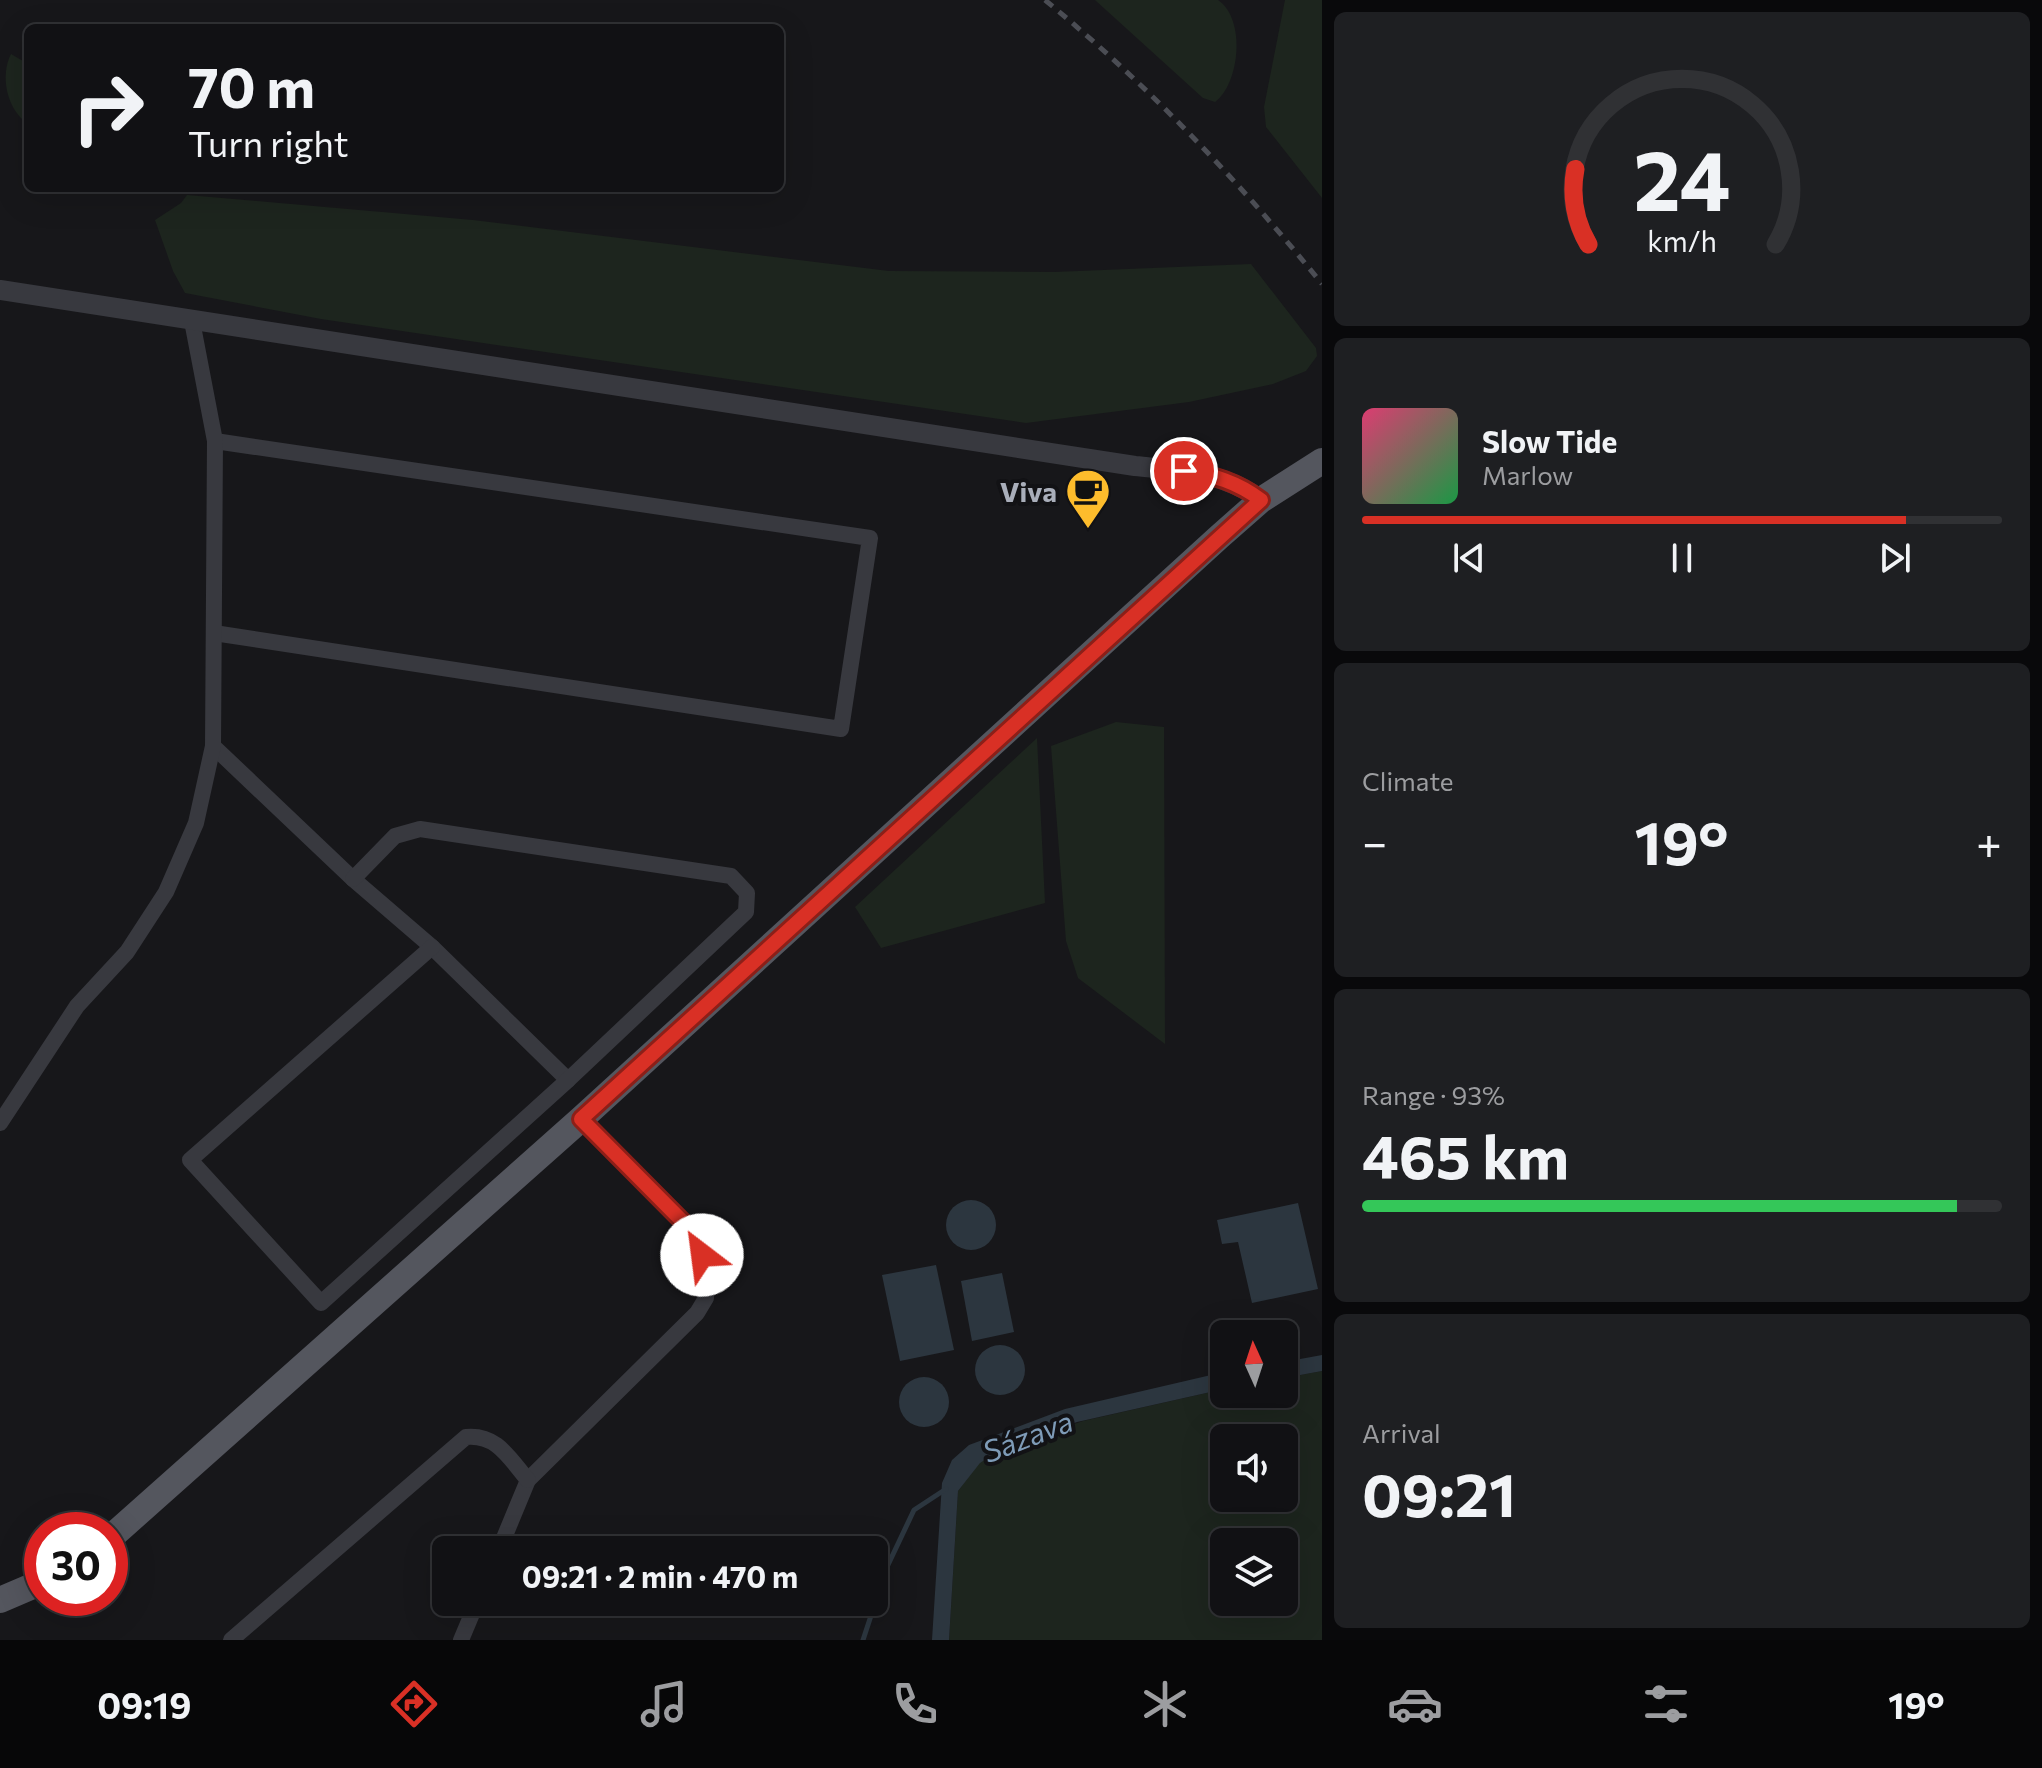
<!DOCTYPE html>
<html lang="en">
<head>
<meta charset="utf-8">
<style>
  :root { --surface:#111114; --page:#1e1f22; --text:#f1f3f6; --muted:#9c9da0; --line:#303134; --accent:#d93025 }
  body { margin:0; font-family:Commissioner,sans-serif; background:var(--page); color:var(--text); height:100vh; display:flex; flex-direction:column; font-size:30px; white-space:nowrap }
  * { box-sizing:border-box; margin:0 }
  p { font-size:26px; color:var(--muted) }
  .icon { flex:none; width:44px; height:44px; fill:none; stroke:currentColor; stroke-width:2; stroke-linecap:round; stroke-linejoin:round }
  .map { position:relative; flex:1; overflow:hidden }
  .side { display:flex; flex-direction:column; gap:12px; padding:12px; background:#09090b; width:720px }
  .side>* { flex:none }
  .banner { position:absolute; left:24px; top:24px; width:760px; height:168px; border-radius:12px; box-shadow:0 8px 32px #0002,0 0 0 2px var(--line); background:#111114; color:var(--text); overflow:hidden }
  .needle { width:52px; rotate:357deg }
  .buttons { position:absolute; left:1210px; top:1320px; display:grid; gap:16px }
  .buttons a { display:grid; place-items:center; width:88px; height:88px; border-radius:12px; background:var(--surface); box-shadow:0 8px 32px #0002,0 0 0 2px var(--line); font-size:40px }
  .speed { position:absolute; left:24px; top:1512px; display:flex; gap:16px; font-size:40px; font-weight:700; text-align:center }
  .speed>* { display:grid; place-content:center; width:104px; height:104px; border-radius:50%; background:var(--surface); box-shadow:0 8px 32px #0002,0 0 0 2px var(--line); line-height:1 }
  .speed .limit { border:12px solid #d22; background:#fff; color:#111 }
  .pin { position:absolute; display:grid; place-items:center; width:68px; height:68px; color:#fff; margin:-34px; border:4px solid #fff; border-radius:50%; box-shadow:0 2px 8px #0007 }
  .me { position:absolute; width:88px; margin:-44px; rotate:330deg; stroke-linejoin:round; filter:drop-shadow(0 0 6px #0008) }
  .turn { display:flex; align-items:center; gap:28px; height:168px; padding:0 32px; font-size:36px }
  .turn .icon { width:104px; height:104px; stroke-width:2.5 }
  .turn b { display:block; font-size:56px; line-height:68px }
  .big { font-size:60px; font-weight:700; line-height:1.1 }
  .side .tile { flex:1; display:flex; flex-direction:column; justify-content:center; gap:12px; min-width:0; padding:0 28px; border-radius:12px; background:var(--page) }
  .side .dial { align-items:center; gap:0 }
  .dial svg { height:208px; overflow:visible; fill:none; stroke:var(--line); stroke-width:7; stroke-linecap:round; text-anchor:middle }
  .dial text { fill:var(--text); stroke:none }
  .song { display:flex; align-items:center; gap:24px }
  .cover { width:96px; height:96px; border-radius:12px; background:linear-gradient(135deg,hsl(340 70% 55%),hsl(140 70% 35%)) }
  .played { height:8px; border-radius:4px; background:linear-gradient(90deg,var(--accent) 85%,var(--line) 85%) }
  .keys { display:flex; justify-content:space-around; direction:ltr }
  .heat { display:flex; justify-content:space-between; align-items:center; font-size:44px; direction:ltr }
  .charge { height:12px; border-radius:6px; background:linear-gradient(90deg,#34c759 93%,var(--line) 0) }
  .trip { position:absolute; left:432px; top:1536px; width:456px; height:80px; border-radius:12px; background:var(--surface); box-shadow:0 8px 32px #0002,0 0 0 2px var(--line); font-weight:700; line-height:80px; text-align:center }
  .tab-bar { display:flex; height:128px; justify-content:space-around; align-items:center; background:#070708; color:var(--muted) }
  .tab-bar .icon { width:56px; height:56px }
  .tab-bar .selected { color:var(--accent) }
  .tab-bar b { font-size:36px; color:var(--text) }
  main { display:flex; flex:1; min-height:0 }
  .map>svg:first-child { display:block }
  .green { fill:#1d251e; fill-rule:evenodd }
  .water { fill:#2c363f }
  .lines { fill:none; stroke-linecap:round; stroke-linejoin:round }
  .stream { stroke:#2c363f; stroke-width:5 }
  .minor { stroke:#38393f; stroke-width:16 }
  .tertiary { stroke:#38393f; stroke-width:20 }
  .primary { stroke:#54565e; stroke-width:26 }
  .rail { stroke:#4b4d54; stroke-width:5; stroke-dasharray:10 8; stroke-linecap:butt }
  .route-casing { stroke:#8d1f18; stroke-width:20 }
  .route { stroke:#d93025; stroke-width:14 }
  .labels { text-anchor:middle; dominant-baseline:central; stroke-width:8; stroke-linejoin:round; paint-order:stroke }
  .poi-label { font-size:28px; font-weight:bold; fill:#a9aeba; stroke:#121215; text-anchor:end }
  .water-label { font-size:30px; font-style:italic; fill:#7e9bb7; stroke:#121215 }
</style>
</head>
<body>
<main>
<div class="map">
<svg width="1322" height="1640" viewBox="0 0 1322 1640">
  <rect width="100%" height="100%" fill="#17171a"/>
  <!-- green -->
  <g class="green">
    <path d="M 1095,0 L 1218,0 C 1246,19 1240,83 1215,102 L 1203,98 Z"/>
    <polygon points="1285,0 1322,0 1322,198 1266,127 1264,107"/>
    <path d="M 11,54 L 28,64 L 28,124 C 6,109 0,75 11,54 Z"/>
    <polygon points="187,195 473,220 889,271 1054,272 1251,264 1316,348 1317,356 1306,371 1273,384 1189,402 1026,423 321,319 185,293 173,271 155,220 181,203"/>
    <polygon points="1116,722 1164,727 1165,1044 1078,978 1066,941 1051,746"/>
    <polygon points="1037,738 1045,903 881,948 855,907"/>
    <path d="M 1322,1371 L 1322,1640 L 949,1640 L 958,1491 L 980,1462 L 1001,1449 L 1083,1421 L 1224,1389 L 1224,1394 L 1284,1394 L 1284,1378 ZM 1224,1438 L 1284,1438 L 1284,1498 L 1224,1498 ZM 1224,1542 L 1284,1542 L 1284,1602 L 1224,1602 Z"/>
  </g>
  <!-- water -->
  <g class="water">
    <circle cx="971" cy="1225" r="25"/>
    <polygon points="1298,1203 1318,1289 1252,1303 1238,1242 1222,1244 1217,1220"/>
    <polygon points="936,1265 954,1350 900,1361 882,1275"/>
    <polygon points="1002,1273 1014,1332 972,1341 961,1281"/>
    <circle cx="1000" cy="1370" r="25"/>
    <polygon points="1322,1355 1322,1371 1284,1378 1284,1362"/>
    <polygon points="1224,1372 1224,1389 1077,1422 1001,1449 980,1463 958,1491 949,1640 932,1640 942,1483 952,1460 969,1445 1065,1409"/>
    <circle cx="924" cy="1402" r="25"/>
  </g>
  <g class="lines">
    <!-- stream -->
    <polyline class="stream" points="863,1640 887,1567 914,1510 946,1489"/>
    <!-- minor -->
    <g class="minor">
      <polyline points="214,633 841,729 870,538 215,441"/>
      <polyline points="213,746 353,879 432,947 568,1080"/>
      <polyline points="353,879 395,836 420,829 731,876 747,893 746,912 568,1080 321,1303 190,1160 432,947"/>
      <polyline points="0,1123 77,1006 127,952 166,892 196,823 213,746 215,441 192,321"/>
      <polyline points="499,1550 528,1480 697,1313 706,1298 707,1274 696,1235 581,1119"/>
      <path d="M 231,1640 L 466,1437 C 497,1434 509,1458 528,1480"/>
      <polyline points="461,1640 477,1602"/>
    </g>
    <!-- tertiary -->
    <path class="tertiary" d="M 0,290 L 1135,466 C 1181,471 1223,471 1261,500"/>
    <!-- primary -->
    <g class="primary">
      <polyline points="110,1538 581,1119 1219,537 1261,500 1322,461"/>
      <polyline points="0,1600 42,1582"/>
    </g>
    <!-- rail -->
    <path class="rail" d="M 1045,0 C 1148,85 1238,180 1322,284"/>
  </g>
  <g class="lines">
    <!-- route casing -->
    <g class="route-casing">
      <path id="route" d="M 702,1255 L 696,1235 L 581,1119 L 1261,500 C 1237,482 1214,475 1184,471"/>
    </g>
    <!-- route -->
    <use href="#route" class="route"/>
  </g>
  <!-- icons -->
  <defs>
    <g id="cafe-pin" transform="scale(2.3)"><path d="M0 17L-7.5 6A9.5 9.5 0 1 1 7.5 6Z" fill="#fdbc2c" stroke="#121215"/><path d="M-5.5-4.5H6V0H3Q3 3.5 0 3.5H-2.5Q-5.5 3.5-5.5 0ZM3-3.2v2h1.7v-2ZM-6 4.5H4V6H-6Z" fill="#111"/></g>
  </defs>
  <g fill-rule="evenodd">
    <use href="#cafe-pin" x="1088" y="491"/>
  </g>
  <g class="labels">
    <!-- poi labels -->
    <g class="poi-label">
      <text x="1057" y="491">Viva</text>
    </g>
    <!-- water labels -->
    <g class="water-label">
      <text transform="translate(1027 1435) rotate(-21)">Sázava</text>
    </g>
  </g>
</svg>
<div class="buttons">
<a><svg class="needle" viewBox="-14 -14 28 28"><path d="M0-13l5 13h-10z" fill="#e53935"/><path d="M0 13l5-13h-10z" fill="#9c9da0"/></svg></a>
<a><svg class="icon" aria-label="sound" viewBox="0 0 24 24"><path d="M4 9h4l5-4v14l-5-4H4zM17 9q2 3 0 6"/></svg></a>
<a><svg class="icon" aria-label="layers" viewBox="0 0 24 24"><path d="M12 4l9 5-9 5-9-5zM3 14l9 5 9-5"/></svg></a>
</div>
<div class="speed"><div class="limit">30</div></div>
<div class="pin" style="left:1184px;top:471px;background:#d93025"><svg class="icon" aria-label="arrive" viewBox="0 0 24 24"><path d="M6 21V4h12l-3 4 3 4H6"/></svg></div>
<svg class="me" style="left:702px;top:1255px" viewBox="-20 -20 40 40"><circle r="19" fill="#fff"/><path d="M0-13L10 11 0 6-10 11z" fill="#d93025"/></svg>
<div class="trip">09:21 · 2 min · 470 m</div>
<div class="banner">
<div class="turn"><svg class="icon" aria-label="right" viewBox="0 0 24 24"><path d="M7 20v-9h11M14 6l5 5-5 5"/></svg><div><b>70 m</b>Turn right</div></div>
</div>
</div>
<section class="side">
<div class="tile dial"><svg viewBox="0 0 100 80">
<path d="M14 69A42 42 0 1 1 86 69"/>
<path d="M14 69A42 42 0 0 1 9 40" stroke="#d93025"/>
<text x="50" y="56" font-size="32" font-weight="700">24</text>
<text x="50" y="72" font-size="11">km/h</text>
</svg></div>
<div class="tile">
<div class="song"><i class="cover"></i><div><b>Slow Tide</b><p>Marlow</p></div></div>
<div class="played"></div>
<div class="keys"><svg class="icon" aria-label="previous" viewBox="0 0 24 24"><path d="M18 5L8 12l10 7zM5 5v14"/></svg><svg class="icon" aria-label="pause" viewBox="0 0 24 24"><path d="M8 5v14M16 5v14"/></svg><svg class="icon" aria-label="next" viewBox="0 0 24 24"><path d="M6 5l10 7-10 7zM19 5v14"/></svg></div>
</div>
<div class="tile"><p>Climate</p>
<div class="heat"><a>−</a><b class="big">19°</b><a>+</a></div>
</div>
<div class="tile"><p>Range · 93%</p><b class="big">465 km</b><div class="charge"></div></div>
<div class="tile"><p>Arrival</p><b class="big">09:21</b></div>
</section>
</main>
<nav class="tab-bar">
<b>09:19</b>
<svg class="icon selected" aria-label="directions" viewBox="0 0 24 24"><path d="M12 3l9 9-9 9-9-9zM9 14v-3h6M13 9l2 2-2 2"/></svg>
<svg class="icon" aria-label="music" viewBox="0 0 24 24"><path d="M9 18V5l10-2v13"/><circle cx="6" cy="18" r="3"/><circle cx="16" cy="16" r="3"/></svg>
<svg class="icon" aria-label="phone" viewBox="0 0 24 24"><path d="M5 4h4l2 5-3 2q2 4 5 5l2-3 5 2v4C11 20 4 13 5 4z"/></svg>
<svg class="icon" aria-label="climate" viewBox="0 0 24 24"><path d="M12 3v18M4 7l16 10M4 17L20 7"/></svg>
<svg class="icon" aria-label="car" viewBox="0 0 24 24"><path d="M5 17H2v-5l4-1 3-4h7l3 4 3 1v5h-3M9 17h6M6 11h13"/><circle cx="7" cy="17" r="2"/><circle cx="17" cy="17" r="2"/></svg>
<svg class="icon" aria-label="filters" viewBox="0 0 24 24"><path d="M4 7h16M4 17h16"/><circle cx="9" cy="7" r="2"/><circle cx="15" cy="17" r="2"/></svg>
<b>19°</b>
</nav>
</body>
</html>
